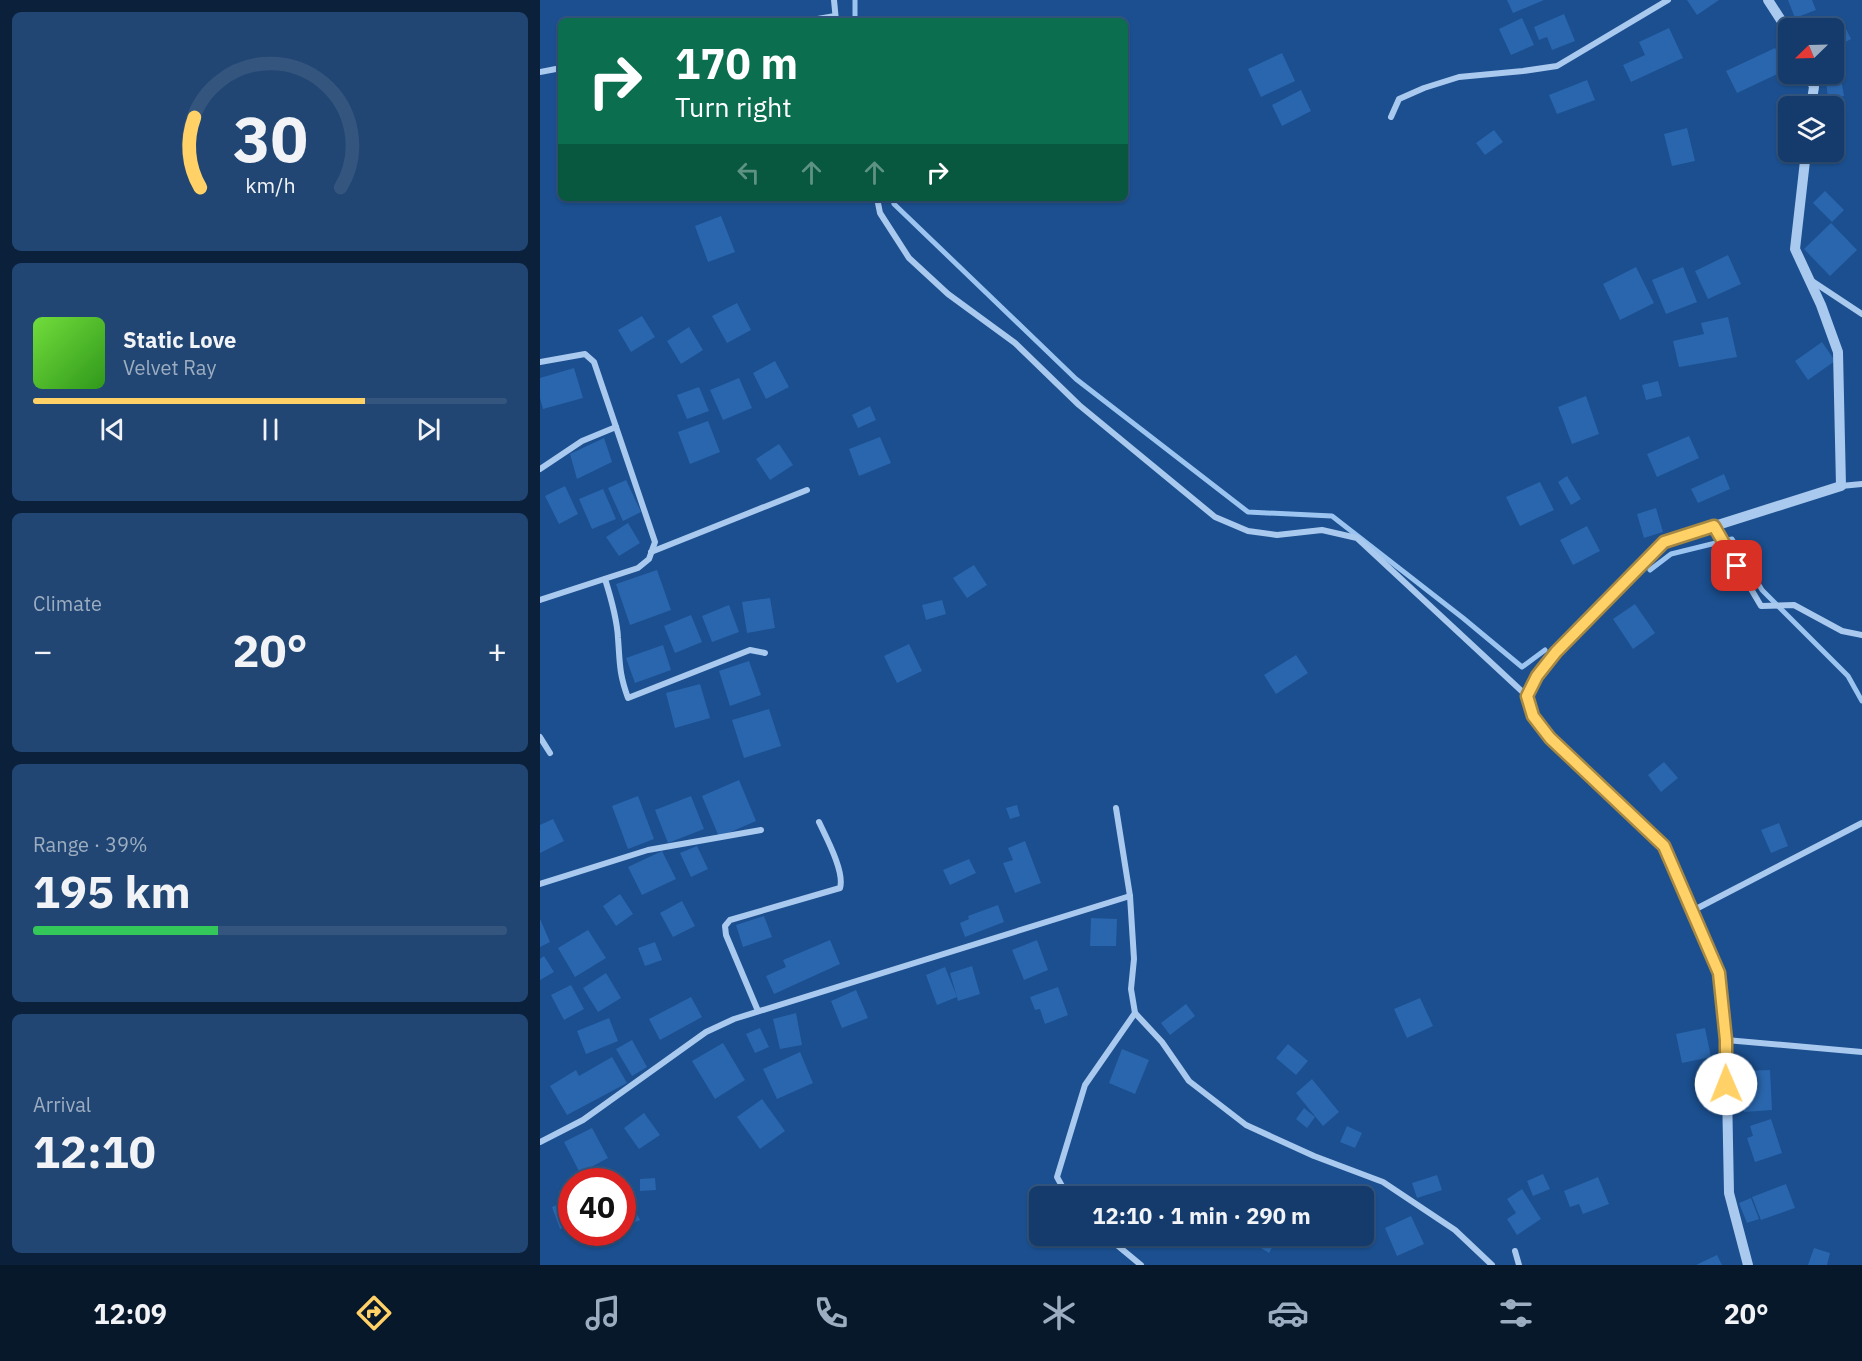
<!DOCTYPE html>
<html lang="en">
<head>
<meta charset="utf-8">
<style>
  :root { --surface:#143b6b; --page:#214673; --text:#f1f3f6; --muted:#9dadc1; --line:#33557e; --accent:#ffd166 }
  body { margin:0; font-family:"IBM Plex Sans",sans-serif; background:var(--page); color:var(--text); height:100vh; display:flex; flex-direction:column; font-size:22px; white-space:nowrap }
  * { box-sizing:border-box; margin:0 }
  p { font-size:20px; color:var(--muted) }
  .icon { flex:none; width:33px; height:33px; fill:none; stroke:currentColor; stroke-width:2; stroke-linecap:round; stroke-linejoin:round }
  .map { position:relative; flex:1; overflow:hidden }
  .sheet { display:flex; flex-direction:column; gap:12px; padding:12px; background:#0b203b; width:540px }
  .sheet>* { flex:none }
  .guide { position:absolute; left:18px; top:18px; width:570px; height:183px; border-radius:9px; box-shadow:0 2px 4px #0004,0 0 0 2px var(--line); background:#0b6e4f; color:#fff; overflow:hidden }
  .needle { width:39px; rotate:247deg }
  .controls { position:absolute; left:1238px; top:18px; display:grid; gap:12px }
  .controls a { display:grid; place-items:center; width:66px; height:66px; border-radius:9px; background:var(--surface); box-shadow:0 2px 4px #0004,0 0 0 2px var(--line); font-size:30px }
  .speed { position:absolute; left:18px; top:1168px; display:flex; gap:12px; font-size:30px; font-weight:700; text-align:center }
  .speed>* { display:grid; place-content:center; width:78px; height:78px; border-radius:50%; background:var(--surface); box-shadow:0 2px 4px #0004,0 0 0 2px var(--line); line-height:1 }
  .speed .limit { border:9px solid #d22; background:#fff; color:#111 }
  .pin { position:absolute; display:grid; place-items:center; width:51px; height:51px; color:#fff; margin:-26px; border-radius:12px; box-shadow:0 3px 9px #0006 }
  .me { position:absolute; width:66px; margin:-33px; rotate:359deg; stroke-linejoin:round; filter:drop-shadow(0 0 4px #0008) }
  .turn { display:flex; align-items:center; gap:21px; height:126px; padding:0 18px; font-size:27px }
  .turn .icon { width:78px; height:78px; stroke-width:2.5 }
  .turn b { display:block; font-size:42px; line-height:51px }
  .lanes { display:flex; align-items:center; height:57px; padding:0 18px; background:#0003; justify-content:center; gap:30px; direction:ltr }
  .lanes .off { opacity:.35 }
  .big { font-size:45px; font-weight:800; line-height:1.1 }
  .sheet .card { flex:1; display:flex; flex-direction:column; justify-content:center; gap:9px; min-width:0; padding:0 21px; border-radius:9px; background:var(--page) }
  .sheet .dial { align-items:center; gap:0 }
  .dial svg { height:156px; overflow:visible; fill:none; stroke:var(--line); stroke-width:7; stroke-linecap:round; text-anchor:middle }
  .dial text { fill:var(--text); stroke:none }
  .song { display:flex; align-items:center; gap:18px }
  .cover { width:72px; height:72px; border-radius:9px; background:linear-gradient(135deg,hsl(100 70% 55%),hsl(110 70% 35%)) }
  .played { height:6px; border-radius:3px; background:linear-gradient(90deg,var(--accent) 70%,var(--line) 70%) }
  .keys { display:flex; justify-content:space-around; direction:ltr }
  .heat { display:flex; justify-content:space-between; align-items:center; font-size:33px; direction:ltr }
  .charge { height:9px; border-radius:4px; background:linear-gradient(90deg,#34c759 39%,var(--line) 0) }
  .trip { position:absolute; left:489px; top:1186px; width:345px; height:60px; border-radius:9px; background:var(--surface); box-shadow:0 2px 4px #0004,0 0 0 2px var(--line); font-weight:800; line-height:60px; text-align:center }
  .menu { display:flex; height:96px; justify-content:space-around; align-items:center; background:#08182b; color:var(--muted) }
  .menu .icon { width:42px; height:42px }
  .menu .current { color:var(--accent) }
  .menu b { font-size:27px; color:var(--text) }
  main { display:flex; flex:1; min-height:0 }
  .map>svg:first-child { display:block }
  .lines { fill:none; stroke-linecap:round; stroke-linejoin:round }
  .stream { stroke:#9cc4f0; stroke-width:5 }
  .building { fill:#2a66ad }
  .minor { stroke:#a9c9ee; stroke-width:6 }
  .tertiary { stroke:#a9c9ee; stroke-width:10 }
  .route-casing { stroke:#a68842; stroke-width:15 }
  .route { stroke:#ffd166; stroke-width:10 }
</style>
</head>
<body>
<main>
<section class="sheet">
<div class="card dial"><svg viewBox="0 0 100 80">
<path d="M14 69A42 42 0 1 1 86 69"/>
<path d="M14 69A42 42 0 0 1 11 33" stroke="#ffd166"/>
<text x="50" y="56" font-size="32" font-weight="700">30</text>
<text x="50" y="72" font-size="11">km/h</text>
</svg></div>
<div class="card">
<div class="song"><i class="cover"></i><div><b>Static Love</b><p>Velvet Ray</p></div></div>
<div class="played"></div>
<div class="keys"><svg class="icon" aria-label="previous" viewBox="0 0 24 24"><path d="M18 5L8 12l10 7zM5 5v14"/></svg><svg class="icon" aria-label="pause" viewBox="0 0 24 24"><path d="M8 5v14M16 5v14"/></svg><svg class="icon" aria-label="next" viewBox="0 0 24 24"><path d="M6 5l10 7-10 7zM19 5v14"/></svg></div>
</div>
<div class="card"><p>Climate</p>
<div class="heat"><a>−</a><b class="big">20°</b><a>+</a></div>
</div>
<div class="card"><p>Range · 39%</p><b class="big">195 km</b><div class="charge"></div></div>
<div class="card"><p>Arrival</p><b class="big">12:10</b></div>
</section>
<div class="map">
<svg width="1322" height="1265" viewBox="0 0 1322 1265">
  <rect width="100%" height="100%" fill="#1b4f8f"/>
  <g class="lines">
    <!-- stream -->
    <g class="stream">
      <polyline points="315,0 315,21"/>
      <polyline points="353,198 354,204 536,379 708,512 792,516 923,618 982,667 1005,650"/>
      <polyline points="1110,570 1131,554 1192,539 1222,590 1308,676 1322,701"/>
    </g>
  </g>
  <!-- building -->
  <g class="building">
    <polygon points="967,0 1004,0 973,13"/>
    <polygon points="1147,0 1179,0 1157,15"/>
    <polygon points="1248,0 1272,0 1276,10 1255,18"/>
    <polygon points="1024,14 1035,41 1012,50 1007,37 999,40 994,27"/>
    <polygon points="982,18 994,45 971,55 959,29"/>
    <polygon points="1304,25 1311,39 1296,47 1293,41 1293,31"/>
    <polygon points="1129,28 1143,58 1091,82 1083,65 1105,55 1099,42"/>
    <polygon points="1235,48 1246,70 1197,93 1186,71"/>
    <polygon points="742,53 755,81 721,97 708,69"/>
    <polygon points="1301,79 1304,96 1288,98 1286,81"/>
    <polygon points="1047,80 1055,100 1017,114 1009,95"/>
    <polygon points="761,90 771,111 742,126 732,105"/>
    <polygon points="1147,128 1155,161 1132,166 1124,134"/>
    <polygon points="954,130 963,142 945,155 936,143"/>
    <polygon points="1285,191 1304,210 1292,222 1273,203"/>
    <polygon points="181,216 195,252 168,262 155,226"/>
    <polygon points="1291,223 1317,250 1290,276 1264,249"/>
    <polygon points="1188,255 1201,284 1168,299 1155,271"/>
    <polygon points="1096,267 1114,303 1080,320 1063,284"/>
    <polygon points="1143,267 1157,302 1126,314 1112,280"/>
    <polygon points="197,303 211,330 187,343 172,316"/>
    <polygon points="102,316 115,337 91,352 78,330"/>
    <polygon points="1188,317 1197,357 1139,367 1133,341 1164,334 1161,323"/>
    <polygon points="149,327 163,350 141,364 127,341"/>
    <polygon points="1282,342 1295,361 1268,380 1255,361"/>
    <polygon points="235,361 249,387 226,399 213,373"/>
    <polygon points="34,368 43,398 3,409 0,398 0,378"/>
    <polygon points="199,378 212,408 183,420 170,390"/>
    <polygon points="1118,381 1122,396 1106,400 1102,385"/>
    <polygon points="159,387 169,411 147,419 137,395"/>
    <polygon points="1046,396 1059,434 1032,444 1018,407"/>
    <polygon points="330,406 336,420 318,428 312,415"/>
    <polygon points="168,421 180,452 150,464 138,432"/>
    <polygon points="1149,436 1159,458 1117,477 1107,454"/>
    <polygon points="340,437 351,463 319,476 309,449"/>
    <polygon points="64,438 72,462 37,479 30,454"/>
    <polygon points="239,444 253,465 230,480 216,459"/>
    <polygon points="1184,474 1190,489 1158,503 1151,489"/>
    <polygon points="1027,476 1041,499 1031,505 1018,482"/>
    <polygon points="86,480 101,512 83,521 68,488"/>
    <polygon points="1000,482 1014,510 980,526 966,497"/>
    <polygon points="25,486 38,514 19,524 5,496"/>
    <polygon points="63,489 76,519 52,529 39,499"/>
    <polygon points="1116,508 1123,532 1104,538 1097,514"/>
    <polygon points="88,523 100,543 79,556 66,537"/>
    <polygon points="1047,526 1060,551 1033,565 1020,540"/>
    <polygon points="434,565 447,585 427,598 413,578"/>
    <polygon points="117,570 131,610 90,625 76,584"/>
    <polygon points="230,598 235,628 207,633 202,602"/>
    <polygon points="402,600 406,614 386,620 382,605"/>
    <polygon points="1095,604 1115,633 1093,649 1073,619"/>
    <polygon points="189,605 199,632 172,642 162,616"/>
    <polygon points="151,615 162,642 135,653 124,626"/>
    <polygon points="369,644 382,671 357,683 344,656"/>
    <polygon points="123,645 131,670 95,683 86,658"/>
    <polygon points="756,655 768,673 736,694 724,675"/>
    <polygon points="209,661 221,695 190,706 179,671"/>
    <polygon points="160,684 170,718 135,728 126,693"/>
    <polygon points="229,709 241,746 204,758 192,720"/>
    <polygon points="1124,762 1138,778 1121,792 1108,775"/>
    <polygon points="199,780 216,821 179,837 162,796"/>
    <polygon points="98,796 114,839 88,849 72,806"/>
    <polygon points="151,796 164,829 128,843 115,810"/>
    <polygon points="477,805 480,816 470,819 466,808"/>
    <polygon points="13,819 24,841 0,853 0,825"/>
    <polygon points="1239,823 1248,846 1231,853 1221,830"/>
    <polygon points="485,841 501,883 475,893 463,863 473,860 468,848"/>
    <polygon points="157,846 168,869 151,877 140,853"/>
    <polygon points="122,851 136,879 102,895 88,867"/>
    <polygon points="429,859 436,873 410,885 403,870"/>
    <polygon points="80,894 93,914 76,926 63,906"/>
    <polygon points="142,901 155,926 133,937 120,913"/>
    <polygon points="458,905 464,922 425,937 420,923 429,919 428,916"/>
    <polygon points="224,916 232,937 203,947 196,925"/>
    <polygon points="551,918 577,919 576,946 550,946"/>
    <polygon points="0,919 10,942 0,947"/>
    <polygon points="48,930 66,958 35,977 18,948"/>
    <polygon points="290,940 300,964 234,994 226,976 246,967 243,960"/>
    <polygon points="497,940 508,970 484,980 472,950"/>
    <polygon points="115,942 122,960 105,966 98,948"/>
    <polygon points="4,956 14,972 0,980 0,959"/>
    <polygon points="432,966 440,994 418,1001 410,973"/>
    <polygon points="405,967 417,997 397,1005 386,975"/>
    <polygon points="66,973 81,998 58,1012 43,988"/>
    <polygon points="31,985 44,1009 24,1020 11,995"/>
    <polygon points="518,987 528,1015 505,1024 500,1009 495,1010 490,997"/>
    <polygon points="316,990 328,1018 302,1028 291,1001"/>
    <polygon points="151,997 162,1017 120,1040 109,1019"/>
    <polygon points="880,998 893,1026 867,1038 854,1009"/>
    <polygon points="646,1004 655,1016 630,1035 621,1023"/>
    <polygon points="256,1013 262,1045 240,1049 233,1019"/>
    <polygon points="69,1018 78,1041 46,1054 37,1031"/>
    <polygon points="220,1028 229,1047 215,1053 206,1034"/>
    <polygon points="1165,1028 1171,1057 1142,1063 1136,1034"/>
    <polygon points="92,1040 107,1067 92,1076 76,1049"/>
    <polygon points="183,1043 205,1080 175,1099 152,1061"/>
    <polygon points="748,1044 768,1061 756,1075 736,1058"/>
    <polygon points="582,1049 609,1060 595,1094 569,1083"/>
    <polygon points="260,1052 273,1083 237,1099 223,1069"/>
    <polygon points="72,1057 87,1083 27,1115 10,1086 36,1070 39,1076"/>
    <polygon points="1230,1070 1232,1110 1204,1112 1202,1071"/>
    <polygon points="772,1079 799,1112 783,1126 756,1093"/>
    <polygon points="222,1099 245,1131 220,1149 197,1117"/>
    <polygon points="764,1108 775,1117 767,1128 756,1119"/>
    <polygon points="104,1113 120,1135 99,1149 84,1128"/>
    <polygon points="1231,1119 1242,1153 1215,1162 1207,1138 1213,1136 1210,1126"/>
    <polygon points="807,1126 822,1133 815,1148 800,1142"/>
    <polygon points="52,1128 68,1158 40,1173 24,1142"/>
    <polygon points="1003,1174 1010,1189 993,1196 987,1181"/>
    <polygon points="897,1175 902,1190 877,1198 872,1183"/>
    <polygon points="1058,1177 1069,1204 1043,1214 1039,1204 1030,1207 1024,1191"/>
    <polygon points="115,1178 116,1190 100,1191 100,1179"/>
    <polygon points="1246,1184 1255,1208 1221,1220 1212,1197"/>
    <polygon points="982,1189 1001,1219 977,1235 967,1219 976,1213 967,1199"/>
    <polygon points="87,1194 100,1220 82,1228 82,1196"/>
    <polygon points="1211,1198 1219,1219 1207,1223 1199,1203"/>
    <polygon points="32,1199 32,1224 20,1229 12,1207"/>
    <polygon points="871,1216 884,1244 857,1256 845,1228"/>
    <polygon points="717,1236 737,1236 738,1237 729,1253 713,1243"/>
    <polygon points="1274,1248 1290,1253 1287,1265 1268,1265"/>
    <polygon points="1177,1255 1182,1265 1156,1265"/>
  </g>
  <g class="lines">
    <!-- minor -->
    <g class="minor">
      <polyline points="294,0 296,21"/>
      <polyline points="266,21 295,16"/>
      <polyline points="0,72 21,68"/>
      <polyline points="851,117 859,99 884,88 919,77 983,71 1017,66 1128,0"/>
      <polyline points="337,198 340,213 369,258 408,294 475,343 539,405 675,517 708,531 737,535 782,530 817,538 987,696"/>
      <polyline points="1272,281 1322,314"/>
      <polyline points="0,362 45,354 54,362 115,542 109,559 98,568 0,600"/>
      <polyline points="0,469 42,441 76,427"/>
      <polyline points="1301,486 1322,484"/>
      <polyline points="1174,526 1221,606 1254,605 1302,631 1322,635"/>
      <polyline points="111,552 267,490"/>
      <path d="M 65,579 C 71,598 77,618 78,638 C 80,664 79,673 88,698 L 210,650 L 225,653"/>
      <polyline points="0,737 10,753"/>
      <polyline points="576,808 590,896 594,959 591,989 595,1013 622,1042 649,1081 706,1125 774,1156 843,1182 915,1230 952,1265"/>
      <polyline points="0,884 108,850 221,830"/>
      <polyline points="1152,911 1322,823"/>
      <path d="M 218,1011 L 186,935 L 185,926 L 190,920 L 300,888 C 305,872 286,837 279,822"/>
      <polyline points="1186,1040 1322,1052"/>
      <polyline points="0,1142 43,1120 166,1032 194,1019 590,896"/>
      <polyline points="528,1197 517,1177 545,1085 595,1013"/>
      <polyline points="566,1236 601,1265"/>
      <polyline points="975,1251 979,1265"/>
    </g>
    <!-- tertiary -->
    <g class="tertiary">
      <polyline points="1228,0 1248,31"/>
      <polyline points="1269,74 1274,87 1271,106"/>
      <polyline points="1208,1265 1189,1193 1186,1040 1179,973 1124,846 1010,738 993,716 987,696 997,676 1016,652 1124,542 1301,486 1298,352 1281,305 1255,249 1266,152"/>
    </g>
  </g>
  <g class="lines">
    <!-- route casing -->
    <g class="route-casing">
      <polyline id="route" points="1186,1084 1186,1040 1179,973 1124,846 1010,738 993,716 987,696 997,676 1016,652 1124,542 1174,526 1197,566"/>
    </g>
    <!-- route -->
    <use href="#route" class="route"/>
  </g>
</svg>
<div class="controls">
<a><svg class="needle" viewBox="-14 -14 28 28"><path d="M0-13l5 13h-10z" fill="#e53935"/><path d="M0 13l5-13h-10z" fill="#9dadc1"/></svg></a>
<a><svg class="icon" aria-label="layers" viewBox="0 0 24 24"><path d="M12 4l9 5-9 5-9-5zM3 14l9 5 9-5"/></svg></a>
</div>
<div class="speed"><div class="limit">40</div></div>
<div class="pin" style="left:1197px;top:566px;background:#d93025"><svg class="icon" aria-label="arrive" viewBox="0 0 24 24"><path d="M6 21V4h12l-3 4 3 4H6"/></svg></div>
<svg class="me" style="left:1186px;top:1084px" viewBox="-20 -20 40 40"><circle r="19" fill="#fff"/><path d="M0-13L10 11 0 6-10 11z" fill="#ffd166"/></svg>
<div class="trip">12:10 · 1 min · 290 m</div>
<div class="guide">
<div class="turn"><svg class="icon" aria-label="right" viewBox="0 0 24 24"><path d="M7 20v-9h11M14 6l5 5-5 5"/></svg><div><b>170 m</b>Turn right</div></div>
<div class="lanes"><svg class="icon off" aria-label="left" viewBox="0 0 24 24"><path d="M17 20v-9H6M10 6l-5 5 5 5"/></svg><svg class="icon off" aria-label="ahead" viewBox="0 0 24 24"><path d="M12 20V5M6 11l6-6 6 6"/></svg><svg class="icon off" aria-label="ahead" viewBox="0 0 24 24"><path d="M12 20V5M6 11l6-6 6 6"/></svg><svg class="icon" aria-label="right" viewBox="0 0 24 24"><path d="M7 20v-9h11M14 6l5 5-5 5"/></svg></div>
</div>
</div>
</main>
<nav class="menu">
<b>12:09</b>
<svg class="icon current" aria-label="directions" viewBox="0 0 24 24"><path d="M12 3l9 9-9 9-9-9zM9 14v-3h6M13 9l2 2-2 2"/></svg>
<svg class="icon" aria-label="music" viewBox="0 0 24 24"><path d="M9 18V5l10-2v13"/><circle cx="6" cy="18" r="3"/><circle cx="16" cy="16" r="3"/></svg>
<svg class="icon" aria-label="phone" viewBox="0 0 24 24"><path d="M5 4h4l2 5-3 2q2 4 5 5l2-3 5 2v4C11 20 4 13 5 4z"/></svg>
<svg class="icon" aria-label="climate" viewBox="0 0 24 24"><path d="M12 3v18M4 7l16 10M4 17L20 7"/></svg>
<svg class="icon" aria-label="car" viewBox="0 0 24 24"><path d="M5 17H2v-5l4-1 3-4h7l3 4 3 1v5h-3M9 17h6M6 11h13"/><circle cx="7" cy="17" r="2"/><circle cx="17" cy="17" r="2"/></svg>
<svg class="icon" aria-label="filters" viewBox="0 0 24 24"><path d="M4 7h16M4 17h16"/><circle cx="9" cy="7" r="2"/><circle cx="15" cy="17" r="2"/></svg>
<b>20°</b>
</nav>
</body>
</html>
